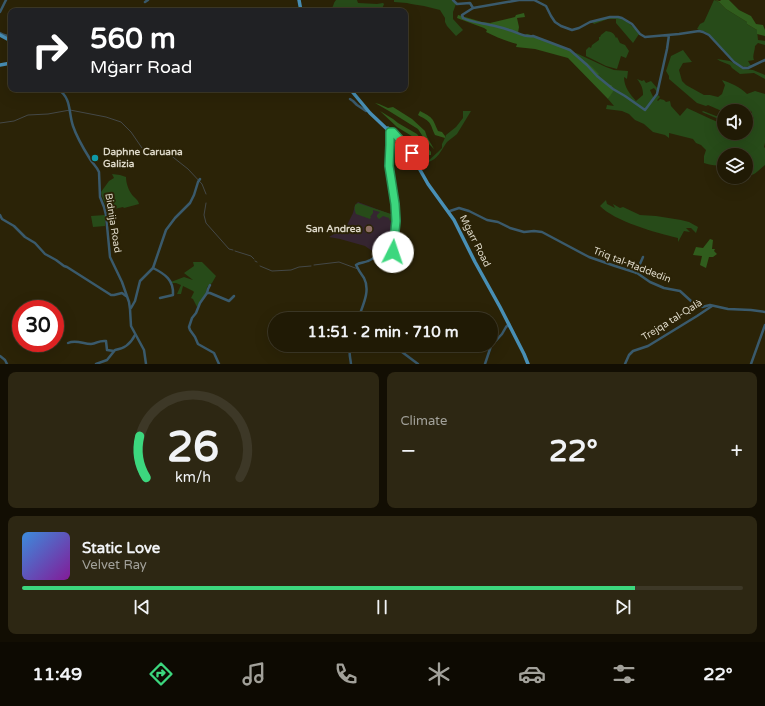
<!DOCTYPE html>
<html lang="en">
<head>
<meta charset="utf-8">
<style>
  :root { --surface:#201a05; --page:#2d2713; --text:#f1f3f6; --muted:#a2a19a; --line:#3d3827; --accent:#3cd77e }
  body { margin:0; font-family:"Varela Round",sans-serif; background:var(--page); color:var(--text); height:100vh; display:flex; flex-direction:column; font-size:15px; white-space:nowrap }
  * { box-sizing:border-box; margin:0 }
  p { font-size:13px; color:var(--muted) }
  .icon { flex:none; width:22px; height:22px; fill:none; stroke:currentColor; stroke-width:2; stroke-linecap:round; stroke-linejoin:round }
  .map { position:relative; height:364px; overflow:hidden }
  .drawer { display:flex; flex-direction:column; gap:8px; padding:8px; background:#120e03; flex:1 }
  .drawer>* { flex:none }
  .guide { position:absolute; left:8px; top:8px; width:400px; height:84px; border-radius:8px; box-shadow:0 4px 16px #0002,0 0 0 1px var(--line); background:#202124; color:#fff; overflow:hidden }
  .controls { position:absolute; left:717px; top:104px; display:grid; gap:8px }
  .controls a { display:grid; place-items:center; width:36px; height:36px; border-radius:50%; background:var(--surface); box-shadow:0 4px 16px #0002,0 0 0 1px var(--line); font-size:20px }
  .speed { position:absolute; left:12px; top:300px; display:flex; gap:8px; font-size:20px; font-weight:700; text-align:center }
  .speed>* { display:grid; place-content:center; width:52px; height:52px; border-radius:50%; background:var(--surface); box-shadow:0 4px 16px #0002,0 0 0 1px var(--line); line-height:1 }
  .speed .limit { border:6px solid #d22; background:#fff; color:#111 }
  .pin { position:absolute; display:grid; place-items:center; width:34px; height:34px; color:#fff; margin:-17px; border-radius:8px; box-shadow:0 2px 6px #0006 }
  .me { position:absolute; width:44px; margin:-22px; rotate:4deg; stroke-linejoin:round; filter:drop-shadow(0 0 3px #0008) }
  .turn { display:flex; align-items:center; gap:14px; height:84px; padding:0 16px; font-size:18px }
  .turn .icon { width:52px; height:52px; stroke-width:2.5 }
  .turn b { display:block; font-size:28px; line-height:34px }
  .big { font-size:30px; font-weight:800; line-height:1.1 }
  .drawer .card { flex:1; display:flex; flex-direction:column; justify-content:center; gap:6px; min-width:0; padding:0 14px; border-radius:8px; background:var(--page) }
  .drawer .dial { align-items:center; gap:0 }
  .dial svg { height:104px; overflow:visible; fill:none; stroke:var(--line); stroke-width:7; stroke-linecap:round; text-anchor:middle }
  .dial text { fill:var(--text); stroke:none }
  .song { display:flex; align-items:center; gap:12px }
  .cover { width:48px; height:48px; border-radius:6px; background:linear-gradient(135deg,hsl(210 70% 55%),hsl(290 70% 35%)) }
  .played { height:4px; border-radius:2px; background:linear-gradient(90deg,var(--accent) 85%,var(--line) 85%) }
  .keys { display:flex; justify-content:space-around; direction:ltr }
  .heat { display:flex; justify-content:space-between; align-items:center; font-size:22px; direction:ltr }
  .drawer .tiles { flex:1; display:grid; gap:8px; grid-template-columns:1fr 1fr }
  .card:last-child { grid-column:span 2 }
  .trip { position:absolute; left:268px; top:312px; width:230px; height:40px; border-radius:20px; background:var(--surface); box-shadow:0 4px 16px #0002,0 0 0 1px var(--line); font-weight:800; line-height:40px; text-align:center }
  .tab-bar { display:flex; height:64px; justify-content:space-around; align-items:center; background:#0d0a02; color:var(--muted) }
  .tab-bar .icon { width:28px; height:28px }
  .tab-bar .selected { color:var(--accent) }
  .tab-bar b { font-size:18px; color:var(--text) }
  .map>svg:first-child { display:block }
  .education { fill:#352531 }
  .green { fill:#274b19 }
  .forest { fill:#305d1d }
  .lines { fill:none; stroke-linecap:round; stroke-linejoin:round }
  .stream { stroke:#444847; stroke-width:1 }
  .minor { stroke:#3a5a6c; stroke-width:2.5 }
  .major { stroke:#488fb5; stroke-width:3.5 }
  .route-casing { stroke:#278c52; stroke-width:10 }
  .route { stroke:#3cd77e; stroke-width:7 }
  .culture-dot { fill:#0f9aa8; stroke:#2b2307; stroke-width:1.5 }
  .education-dot { fill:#8d6e63; stroke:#2b2307; stroke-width:1.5 }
  .labels { text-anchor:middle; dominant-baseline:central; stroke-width:4; stroke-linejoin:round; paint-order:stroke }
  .poi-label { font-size:10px; font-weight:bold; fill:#ddd8c8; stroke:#2b2307; text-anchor:start }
  .street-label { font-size:10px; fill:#ddd8c8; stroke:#2b2307 }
</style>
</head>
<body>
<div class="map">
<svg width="765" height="364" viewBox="0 0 765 364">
  <rect width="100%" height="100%" fill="#2b2307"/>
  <!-- education -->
  <polygon class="education" points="358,202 395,216 394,251 390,254 385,255 375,253 365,246 340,239 329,237 336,233 338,231 345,229 353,213 355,205"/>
  <!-- green -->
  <g class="green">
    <path d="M 336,0 L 357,0 L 358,3 L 377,4 L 383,3 L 384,4 L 382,9 C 373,8 364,6 356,11 L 334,11 L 331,9 C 334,6 333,3 336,0 Z"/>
    <polygon points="394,0 452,0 456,4 453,12 453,19 463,30 456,36 447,26 445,22 445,18 440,10 424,6 411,4 407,3 394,2"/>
    <path d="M 714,0 L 719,2 L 726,9 L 747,22 L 747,24 L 757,30 L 758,40 L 765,41 L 765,45 L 758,43 L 755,46 C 755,51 752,56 754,60 L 748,61 L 751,66 L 744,67 L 736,63 L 706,32 L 697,29 L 700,24 L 704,22 Z"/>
    <path d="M 609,17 C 624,17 630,23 639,34 L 633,43 L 616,23 L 616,19 L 608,19 L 594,24 L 592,22 Z"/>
    <path d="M 606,31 C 612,32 614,33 616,38 L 617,37 L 620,43 L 625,45 L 629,51 L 626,58 L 621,56 L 617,69 L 606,66 L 586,56 L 586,50 L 589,47 L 591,48 L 592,45 L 599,40 L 599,37 L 600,37 L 601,35 Z"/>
    <path d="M 683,50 L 692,62 L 683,63 L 679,70 L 682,81 L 686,85 L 704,95 L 710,95 L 718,97 L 722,94 L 725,85 L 722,80 C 731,83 740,87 747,94 L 755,91 L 765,94 L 765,143 L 764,147 L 765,148 L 765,165 C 761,168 757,173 752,175 C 750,175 748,175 746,176 L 746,155 L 724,155 L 724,167 L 722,165 C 716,166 710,165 704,163 L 704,156 L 706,150 L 701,145 L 696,143 L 693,139 L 669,133 L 669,138 L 665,135 L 653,132 L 644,124 L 635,120 L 629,114 L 622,111 L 606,109 L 607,105 L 614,106 L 608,99 L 611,93 L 609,85 L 597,75 L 589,64 L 575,54 L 576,53 L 606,67 L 614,70 L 628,71 L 627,79 L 624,77 C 624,87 630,94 636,101 L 643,95 C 643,88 641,84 637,79 L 642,81 L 644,80 L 646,83 L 651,81 L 658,89 L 657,92 L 654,88 L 650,90 L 654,99 L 658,95 L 660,97 L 657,100 L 658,101 L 660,99 L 664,100 L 666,102 L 670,101 L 671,106 L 680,116 L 687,108 C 698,113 708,118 720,123 L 721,120 L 702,112 L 703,111 L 716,116 L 724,115 L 724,133 L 746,133 L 746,122 L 754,118 L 750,116 L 752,112 L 743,106 L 739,111 L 724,111 L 724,112 L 708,105 L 706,106 L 697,103 L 669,79 L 669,76 L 666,71 L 671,56 Z"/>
    <polygon points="717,59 730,61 743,69 753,70 765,75 765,79 754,73 740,74 732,68 730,65 720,61"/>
    <path d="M 463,111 L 471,111 L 457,134 C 454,137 450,139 447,142 C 439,153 439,159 424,164 L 421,160 L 424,162 L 428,161 L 438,152 L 442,148 L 442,144 L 444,140 L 446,135 L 456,127 L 463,118 Z"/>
    <path d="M 112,174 L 120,175 L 126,177 C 126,184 129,191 133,196 C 136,199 138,200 139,204 L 124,208 L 123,207 L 106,211 C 107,205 102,199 101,192 L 109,181 L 114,178 Z"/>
    <path d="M 606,200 L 607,204 L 615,208 L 613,204 L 620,208 L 623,207 L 640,215 L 656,216 L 681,220 L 689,222 L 698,227 L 696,233 L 691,228 L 686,228 L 690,232 L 684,231 L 678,242 L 678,238 C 657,233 614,221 600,206 Z"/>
    <path d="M 358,203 L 394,215 L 393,221 L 390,221 L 389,218 L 383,216 L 379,219 L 377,217 L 377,215 L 380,212 L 373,210 L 373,213 L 370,217 L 371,217 L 370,219 L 356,214 C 355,211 354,209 355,205 Z"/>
    <polygon points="105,215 105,226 93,227 91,216"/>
    <polygon points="193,262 202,262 216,276 212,283 207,287 206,294 197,307 193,299 191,298 194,292 193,291 183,286 181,294 177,294 181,285 176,283 172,283 171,282 184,277 193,280 184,273 194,266"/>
  </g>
  <!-- forest -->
  <g class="forest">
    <polygon points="715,0 720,1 721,0 729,0 739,10 751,16 756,24 763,25 765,30 765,36 757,34 757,30 747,24 747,22 726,9 719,2"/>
    <path d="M 524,13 L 525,17 L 517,18 L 519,27 L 518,33 L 525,35 L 527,34 L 531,35 L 532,36 L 566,48 L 568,48 L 589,64 L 599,74 L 598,75 L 609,85 L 612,85 L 611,87 L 614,90 L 608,99 L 568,58 L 535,49 L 516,47 L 517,44 C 506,41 496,37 486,32 L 487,30 L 484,28 L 457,18 L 458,15 L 482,22 L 490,23 L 515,17 L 516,15 Z"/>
    <polygon points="375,103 379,104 388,108 393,107 412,119 425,131 427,137 434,149 425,140 418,129 389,111"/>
    <polygon points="380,111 393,119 398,123 417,134 431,152 431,155 429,155 415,138 397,127"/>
    <path d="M 420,111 C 433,118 432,117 438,131 L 442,132 L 445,136 L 445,138 L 435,135 C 429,121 432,123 418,115 Z"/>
    <polygon points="710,239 713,240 712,249 715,249 714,251 717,254 713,257 709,257 706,268 700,265 702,256 693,255 696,247 703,248"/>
  </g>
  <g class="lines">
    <!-- stream -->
    <g class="stream">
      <polyline points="0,123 14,121 28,115 48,114 70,110 106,117 121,122 131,132 142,148 146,150 169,154 188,169 202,184 206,194"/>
      <polyline points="206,203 204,215 206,223 229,249 233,250"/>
      <polyline points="235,251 251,256 254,259"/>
      <polyline points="255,261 257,262"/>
      <polyline points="314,265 339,262 358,269"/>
      <polyline points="260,266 272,271 291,270 299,267 311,266"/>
    </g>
    <!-- minor -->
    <g class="minor">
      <polyline points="453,0 457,4 470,3 473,8"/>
      <polyline points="145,2 148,0"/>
      <polyline points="0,12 6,0"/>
      <polyline points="0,33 4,35 11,37"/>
      <path d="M 669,35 L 667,49 L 657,94 L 645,110 L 625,96 L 613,89 L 597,76 L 587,65 L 570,50 L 533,36 C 525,38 517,32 509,30 C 503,28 496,26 490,25 C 481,23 471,22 463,18 L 462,15 L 473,8 L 519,0 L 534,0 L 546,6 L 551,16 L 555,22 L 561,26 L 572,30 L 579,28 L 590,22 L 610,17 L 618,17 L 622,18 L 632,24 L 640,34 L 645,37 L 679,34 L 699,31 L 703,32 L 709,35 L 734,62 L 743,68 L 748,68 L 765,60"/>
      <path d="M 58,89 C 72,99 68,111 73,126 C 76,135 85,151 90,159 C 93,164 97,167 99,172 L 100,197 L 104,207 L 106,215 L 110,257 L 122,282 L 129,302 L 130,309 L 131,326 L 144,350 L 146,364"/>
      <polyline points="350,99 353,101 357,105 366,111 367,110"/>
      <polyline points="450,211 459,208 469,211 487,220 498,222 510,228 524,232 534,231 542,232 589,257 615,266 637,273 650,282 664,288 680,291 691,301 700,306 702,307 710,305 728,309 751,310 765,312"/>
      <polyline points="0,215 2,219 14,226 25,237 35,243 45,254 56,260 64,266 67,267 111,295 114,295 122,293 126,296"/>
      <path d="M 153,268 C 165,274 174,280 173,295 L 160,298"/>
      <polyline points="636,273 643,257"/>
      <polyline points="210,285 208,289 207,293 200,303 196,313 192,318 189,327 190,330 195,337 198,344 214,353 219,364"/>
      <polyline points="207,293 210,293 229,301 234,296"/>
      <polyline points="131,308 135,301 140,281 153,268 166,230 175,218 190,203 194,195 198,182 200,179"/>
      <path d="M 358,319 C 362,307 371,291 364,278 C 361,274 358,269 356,265 C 360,262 364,263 368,261 C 371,260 373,258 376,257 C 381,255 389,257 393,252 C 396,249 394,244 394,240 C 394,228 396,216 395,203 C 393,181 385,159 392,137"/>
      <path d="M 68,343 C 76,339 83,344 91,344 C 97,344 98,340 106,341 L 107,350 L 114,351"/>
      <polyline points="376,345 378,345"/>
      <polyline points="398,345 398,349 418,364"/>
      <polyline points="0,356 5,360 7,364"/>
      <path d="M 96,364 L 107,360 L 115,350 C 124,349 131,343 135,335"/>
      <path d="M 351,364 C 350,354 347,351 355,345"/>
      <polyline points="485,364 491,346 502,334 506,327 509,324"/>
      <polyline points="625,364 629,355 633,351 648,346 697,316 712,306"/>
      <polyline points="751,364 765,325"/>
    </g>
    <!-- major -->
    <g class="major">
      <polyline points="299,0 301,11"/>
      <polyline points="0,35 11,41"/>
      <polyline points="0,65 11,63"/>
      <polyline points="350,89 370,113 388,130 390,136 396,138 411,154 428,184 454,220 475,262 500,307 524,354 528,364"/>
      <polyline points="388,128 393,132 398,137"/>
    </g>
  </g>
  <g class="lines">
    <!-- route casing -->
    <g class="route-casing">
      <polyline id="route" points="393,252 395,249 394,240 396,221 395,204 389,166 390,145 390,132 393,132 412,153"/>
    </g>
    <!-- route -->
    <use href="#route" class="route"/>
  </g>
  <!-- markers -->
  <circle class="culture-dot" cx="95" cy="158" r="4"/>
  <circle class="education-dot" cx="369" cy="229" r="4"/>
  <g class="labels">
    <!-- poi labels -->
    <g class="poi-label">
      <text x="103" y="152">Daphne Caruana<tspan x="103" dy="12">Galizia</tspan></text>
      <text x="361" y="229" text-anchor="end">San Andrea</text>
    </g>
    <!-- street labels -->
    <g class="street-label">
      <text transform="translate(113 223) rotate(81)">Bidnija Road</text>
      <text transform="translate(475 241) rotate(63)">Mġarr Road</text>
      <text transform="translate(632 265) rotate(21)">Triq tal-Ħaddedin</text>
      <text transform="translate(672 320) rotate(-32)">Trejqa tal-Qalà</text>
    </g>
  </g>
</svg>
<div class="controls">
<a><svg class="icon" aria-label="sound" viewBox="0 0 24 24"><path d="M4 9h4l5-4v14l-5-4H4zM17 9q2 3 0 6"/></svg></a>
<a><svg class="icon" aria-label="layers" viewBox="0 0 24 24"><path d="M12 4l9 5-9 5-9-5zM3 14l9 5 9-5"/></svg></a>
</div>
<div class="speed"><div class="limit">30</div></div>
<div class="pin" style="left:412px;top:153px;background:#d93025"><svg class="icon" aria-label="arrive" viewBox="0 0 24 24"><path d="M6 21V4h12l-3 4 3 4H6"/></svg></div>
<svg class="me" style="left:393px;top:252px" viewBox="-20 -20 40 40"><circle r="19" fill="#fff"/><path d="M0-13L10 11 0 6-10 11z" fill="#3cd77e"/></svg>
<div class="trip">11:51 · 2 min · 710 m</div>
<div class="guide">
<div class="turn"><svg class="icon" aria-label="right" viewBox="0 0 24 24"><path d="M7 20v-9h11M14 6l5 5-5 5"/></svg><div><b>560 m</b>Mġarr Road</div></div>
</div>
</div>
<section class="drawer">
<div class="tiles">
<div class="card dial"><svg viewBox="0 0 100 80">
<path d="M14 69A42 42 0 1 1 86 69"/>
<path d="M14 69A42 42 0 0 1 9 37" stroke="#3cd77e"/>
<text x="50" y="56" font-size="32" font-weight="700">26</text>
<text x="50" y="72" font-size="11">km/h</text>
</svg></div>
<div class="card"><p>Climate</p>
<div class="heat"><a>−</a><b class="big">22°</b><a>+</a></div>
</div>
<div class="card">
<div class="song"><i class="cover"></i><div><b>Static Love</b><p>Velvet Ray</p></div></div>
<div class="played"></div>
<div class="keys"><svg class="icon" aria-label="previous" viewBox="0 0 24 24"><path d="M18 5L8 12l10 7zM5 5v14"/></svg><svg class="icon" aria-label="pause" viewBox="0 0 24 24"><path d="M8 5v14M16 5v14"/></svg><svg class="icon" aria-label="next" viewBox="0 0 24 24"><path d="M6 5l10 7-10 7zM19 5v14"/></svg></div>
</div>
</div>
</section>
<nav class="tab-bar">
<b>11:49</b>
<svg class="icon selected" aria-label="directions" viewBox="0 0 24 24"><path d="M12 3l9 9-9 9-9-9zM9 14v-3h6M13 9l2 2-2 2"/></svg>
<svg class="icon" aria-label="music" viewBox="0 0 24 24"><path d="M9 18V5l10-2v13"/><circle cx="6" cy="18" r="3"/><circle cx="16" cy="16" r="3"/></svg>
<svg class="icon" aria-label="phone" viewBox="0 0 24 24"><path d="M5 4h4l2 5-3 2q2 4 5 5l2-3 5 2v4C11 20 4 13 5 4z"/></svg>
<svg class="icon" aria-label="climate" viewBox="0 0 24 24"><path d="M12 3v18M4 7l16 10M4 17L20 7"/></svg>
<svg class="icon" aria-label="car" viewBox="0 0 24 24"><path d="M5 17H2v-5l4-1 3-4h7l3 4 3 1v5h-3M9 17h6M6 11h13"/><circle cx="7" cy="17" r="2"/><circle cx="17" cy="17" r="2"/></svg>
<svg class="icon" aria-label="filters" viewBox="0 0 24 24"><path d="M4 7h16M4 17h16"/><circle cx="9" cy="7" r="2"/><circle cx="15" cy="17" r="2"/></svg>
<b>22°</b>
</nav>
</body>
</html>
